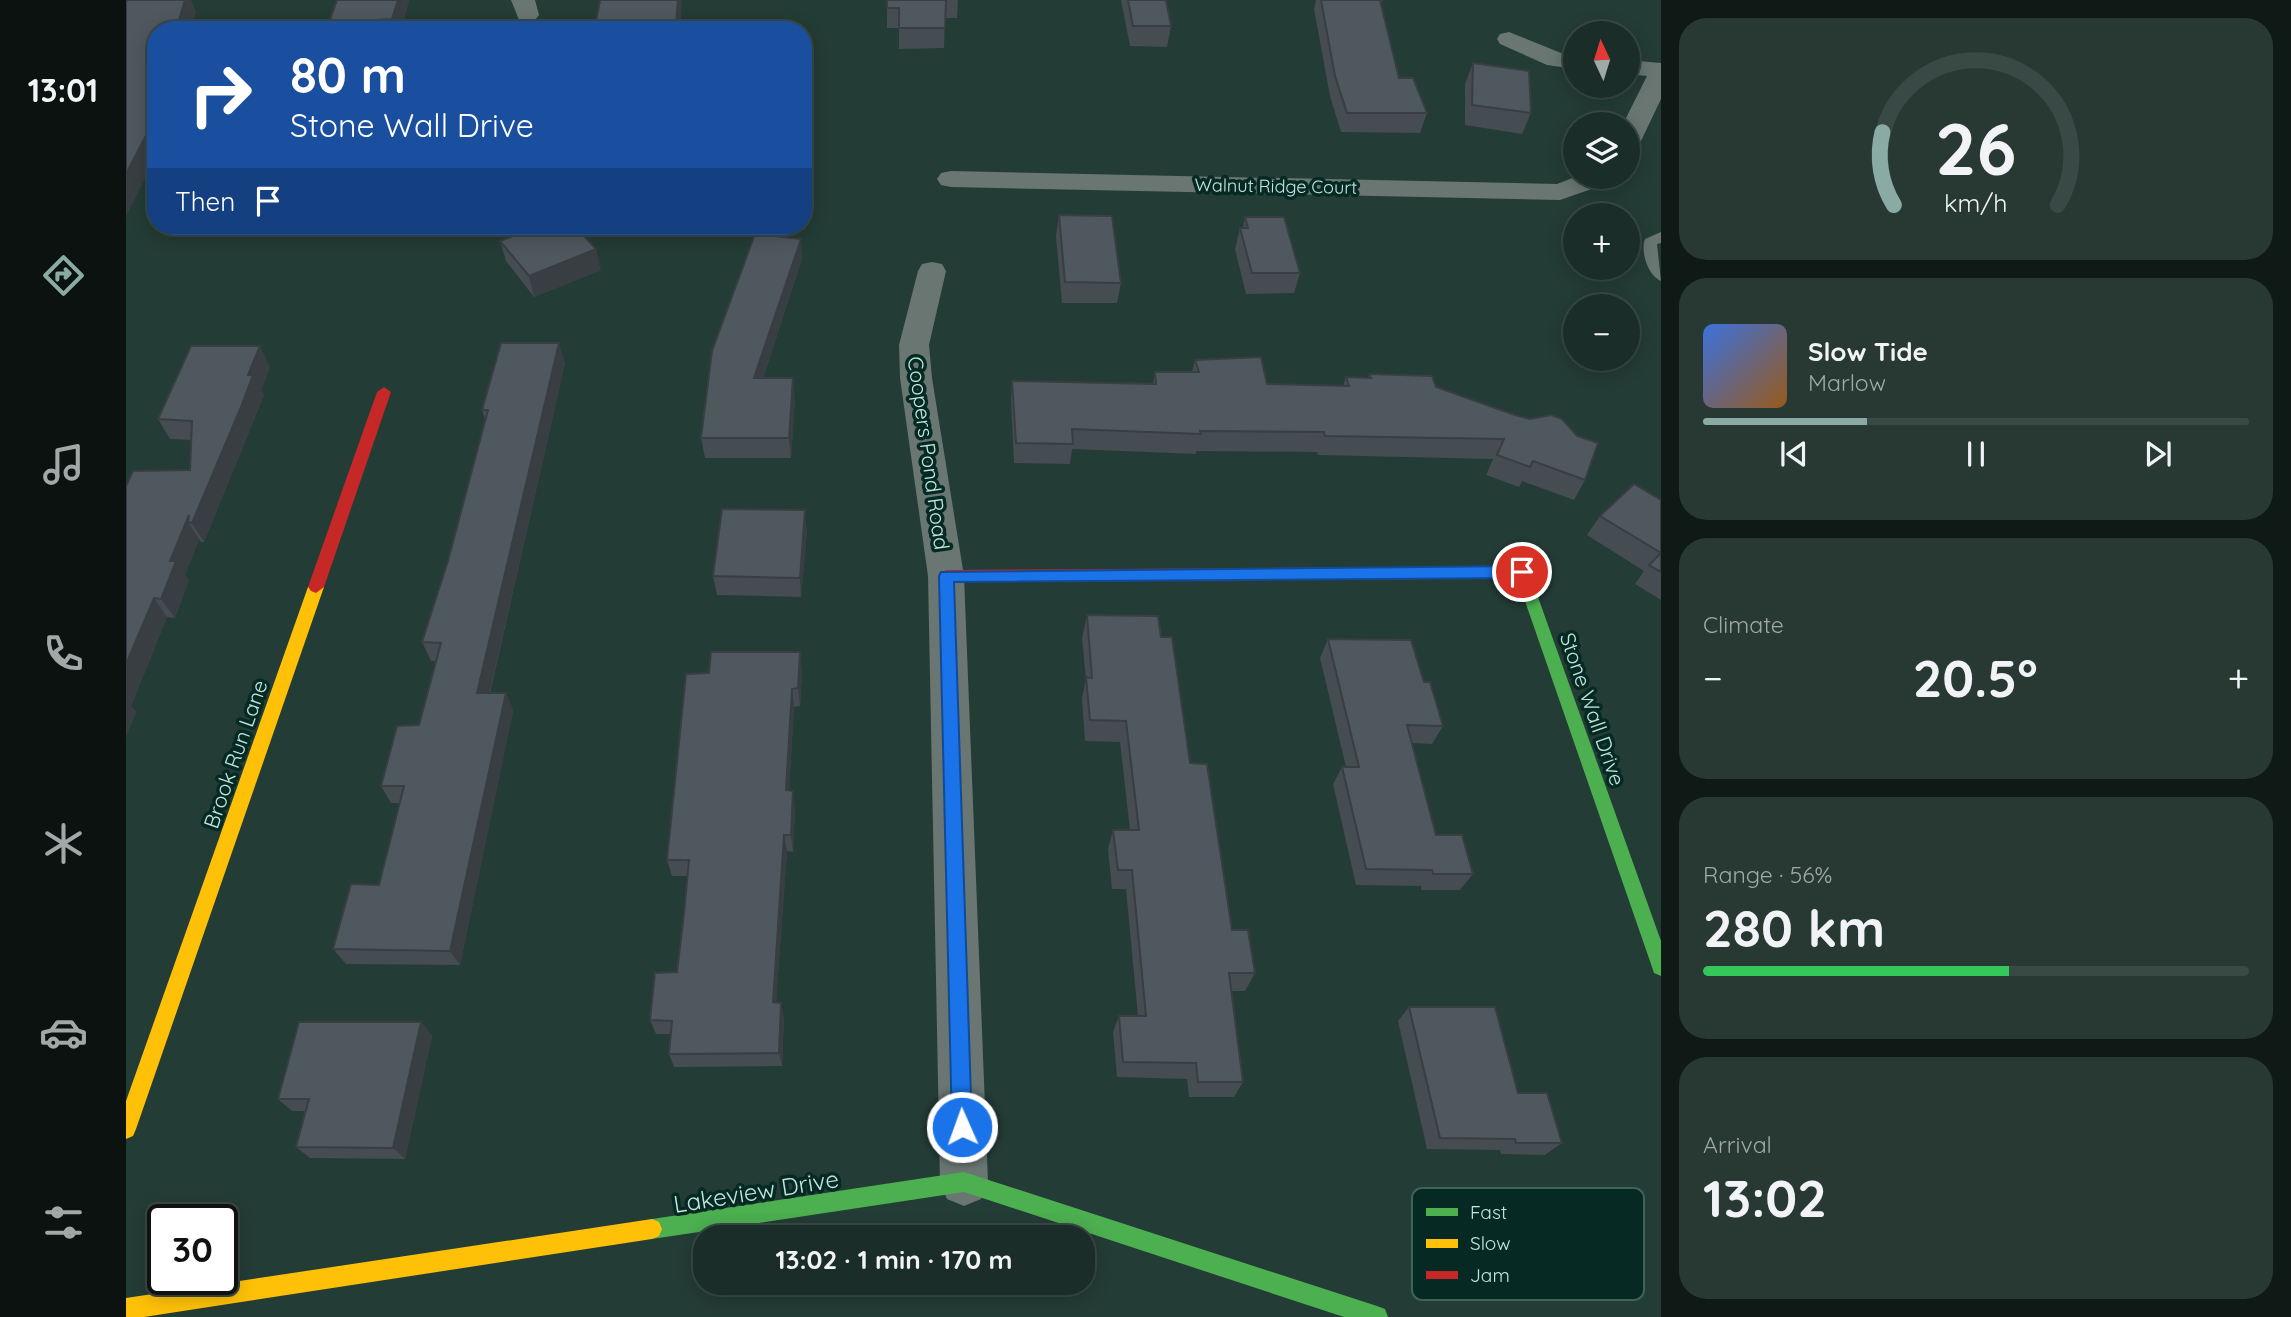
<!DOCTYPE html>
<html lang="en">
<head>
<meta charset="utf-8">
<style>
  :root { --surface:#1b2d28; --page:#283934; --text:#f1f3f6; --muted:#a0a8a8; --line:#394945; --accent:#8aaba3 }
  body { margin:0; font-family:Quicksand,sans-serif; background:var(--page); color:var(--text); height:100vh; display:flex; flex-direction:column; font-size:26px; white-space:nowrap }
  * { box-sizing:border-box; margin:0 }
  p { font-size:23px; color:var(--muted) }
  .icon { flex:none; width:38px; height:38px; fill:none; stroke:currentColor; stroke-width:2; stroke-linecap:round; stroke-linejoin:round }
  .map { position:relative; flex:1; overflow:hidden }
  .details { display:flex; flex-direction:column; gap:18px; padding:18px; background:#0f1916; width:630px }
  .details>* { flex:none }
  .banner { position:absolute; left:21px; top:21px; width:665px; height:214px; border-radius:28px; box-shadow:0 4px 18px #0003,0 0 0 2px var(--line); background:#1a4fa0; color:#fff; overflow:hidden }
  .needle { width:46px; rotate:356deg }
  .controls { position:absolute; left:1437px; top:21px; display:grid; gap:14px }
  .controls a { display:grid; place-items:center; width:77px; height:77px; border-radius:50%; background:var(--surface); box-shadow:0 4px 18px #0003,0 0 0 2px var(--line); font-size:35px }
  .speed { position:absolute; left:21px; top:1204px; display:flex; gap:14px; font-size:35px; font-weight:700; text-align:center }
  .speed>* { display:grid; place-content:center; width:91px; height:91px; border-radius:50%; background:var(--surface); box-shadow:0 4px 18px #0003,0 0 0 2px var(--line); line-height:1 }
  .speed .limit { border:4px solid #111; border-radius:10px; background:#fff; color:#111 }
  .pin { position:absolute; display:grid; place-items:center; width:60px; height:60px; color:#fff; margin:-30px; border:4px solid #fff; border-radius:50%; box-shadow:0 2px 7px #0007 }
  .me { position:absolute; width:77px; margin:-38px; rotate:358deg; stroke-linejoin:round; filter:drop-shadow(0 0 5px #0008) }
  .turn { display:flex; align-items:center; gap:24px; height:147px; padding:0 28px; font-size:32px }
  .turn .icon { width:91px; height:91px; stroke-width:2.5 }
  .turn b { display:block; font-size:49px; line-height:60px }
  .then { display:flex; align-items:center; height:66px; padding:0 28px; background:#0003; gap:14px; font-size:26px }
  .big { font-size:52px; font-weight:700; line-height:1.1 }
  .details .card { flex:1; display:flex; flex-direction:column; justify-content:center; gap:10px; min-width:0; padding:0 24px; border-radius:28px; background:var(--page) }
  .details .dial { align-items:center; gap:0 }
  .dial svg { height:182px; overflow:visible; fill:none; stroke:var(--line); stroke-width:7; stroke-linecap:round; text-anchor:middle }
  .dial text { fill:var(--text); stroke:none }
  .song { display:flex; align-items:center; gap:21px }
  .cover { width:84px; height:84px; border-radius:10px; background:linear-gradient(135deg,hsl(220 70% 55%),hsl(30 70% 35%)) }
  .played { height:7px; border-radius:4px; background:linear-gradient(90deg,var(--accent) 30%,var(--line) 30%) }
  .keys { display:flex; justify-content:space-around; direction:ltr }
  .heat { display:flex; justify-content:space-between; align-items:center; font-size:38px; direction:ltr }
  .charge { height:10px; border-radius:5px; background:linear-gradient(90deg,#34c759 56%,var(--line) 0) }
  .trip { position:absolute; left:567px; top:1225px; width:402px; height:70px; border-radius:28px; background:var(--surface); box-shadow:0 4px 18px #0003,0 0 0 2px var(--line); font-weight:700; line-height:70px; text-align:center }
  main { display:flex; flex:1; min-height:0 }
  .dock { display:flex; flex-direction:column; width:126px; justify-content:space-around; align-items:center; background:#0b1210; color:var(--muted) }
  .dock .icon { width:49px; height:49px }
  .dock .active { color:var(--accent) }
  .dock b { font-size:32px; color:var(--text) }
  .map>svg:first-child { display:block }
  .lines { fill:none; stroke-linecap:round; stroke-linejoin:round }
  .lane { fill:#697672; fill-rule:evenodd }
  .street { fill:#697672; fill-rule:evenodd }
  .fast { fill:#4caf50; fill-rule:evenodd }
  .slow { fill:#ffc107; fill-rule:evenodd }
  .jam { fill:#c62828; fill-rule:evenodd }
  .wall { fill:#454c52 }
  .shaded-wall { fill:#383e42 }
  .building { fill:#50585f; stroke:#383e42; stroke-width:2 }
  .route { fill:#1a73e8; stroke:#114b97; stroke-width:2 }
  .labels { text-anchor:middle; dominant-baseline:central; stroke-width:7; stroke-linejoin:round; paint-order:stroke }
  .far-street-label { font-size:18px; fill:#c1e7dd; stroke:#062a23 }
  .street-label { font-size:21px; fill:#c1e7dd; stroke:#062a23 }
  .near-street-label { font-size:24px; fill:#c1e7dd; stroke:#062a23 }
  .key { fill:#062a23; stroke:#3e635b; stroke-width:2 }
  .key-label { font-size:19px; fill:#c1e7dd }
</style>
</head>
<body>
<main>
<nav class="dock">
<b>13:01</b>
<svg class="icon active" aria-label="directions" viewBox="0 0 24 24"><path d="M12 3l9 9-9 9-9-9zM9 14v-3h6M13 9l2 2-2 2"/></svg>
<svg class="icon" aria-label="music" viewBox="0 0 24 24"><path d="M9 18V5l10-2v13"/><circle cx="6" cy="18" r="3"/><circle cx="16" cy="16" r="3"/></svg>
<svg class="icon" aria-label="phone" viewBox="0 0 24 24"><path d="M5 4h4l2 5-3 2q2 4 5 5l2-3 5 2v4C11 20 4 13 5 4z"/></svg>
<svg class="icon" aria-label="climate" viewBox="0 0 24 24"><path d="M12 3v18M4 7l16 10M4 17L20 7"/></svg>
<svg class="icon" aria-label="car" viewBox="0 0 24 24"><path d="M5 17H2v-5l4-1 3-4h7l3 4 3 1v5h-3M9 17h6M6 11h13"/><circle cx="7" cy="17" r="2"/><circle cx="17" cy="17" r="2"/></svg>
<svg class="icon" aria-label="filters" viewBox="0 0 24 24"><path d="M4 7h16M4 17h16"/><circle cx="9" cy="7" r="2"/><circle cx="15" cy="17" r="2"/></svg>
</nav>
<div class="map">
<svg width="1535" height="1317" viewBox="0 0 1535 1317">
  <rect width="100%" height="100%" fill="#243c36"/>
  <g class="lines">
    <!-- lane -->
    <path class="lane" d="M 1535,232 L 1535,243 L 1531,244 L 1535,281 C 1522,276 1514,251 1519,239 Z"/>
    <!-- street -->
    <g class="street">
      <polygon points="385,0 409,0 413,15 409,20 393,20"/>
      <polygon points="1383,32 1435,53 1449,55 1449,69 1421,65 1374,44 1371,39 1374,34"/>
      <polygon points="1502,60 1535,63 1535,99 1515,141 1511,147 1502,149 1502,124 1497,124 1521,76 1502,74"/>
      <polygon points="825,171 1431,184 1449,177 1487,177 1483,183 1434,200 825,187 815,185 811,179 815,173"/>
      <polygon points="806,262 816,264 820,271 803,345 806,378 838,576 862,1182 855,1199 838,1206 821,1199 814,1182 802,576 774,378 773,345 792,271 796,264"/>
    </g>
    <!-- fast -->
    <g class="fast">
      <polygon points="1396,566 1403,572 1535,941 1535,976 1528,973 1526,967 1391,578 1304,579 1296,573 1304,567"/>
      <polygon points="838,1172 1251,1306 1259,1309 1262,1317 1218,1317 838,1192 526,1239 519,1236 516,1229 519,1222 526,1219"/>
    </g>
    <!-- slow -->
    <g class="slow">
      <polygon points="190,581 198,587 10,1129 7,1136 0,1139 0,1101 182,587"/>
      <polygon points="526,1219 533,1222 536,1229 533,1236 526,1239 18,1317 0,1317 0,1298"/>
    </g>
    <!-- jam -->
    <g class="jam">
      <polygon points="258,387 265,392 198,587 190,593 185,591 182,587 251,392"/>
      <polygon points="1304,567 1312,573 1304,579 820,582 812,576 820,570"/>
    </g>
  </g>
  <!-- wall -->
  <g class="wall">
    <polygon points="211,0 283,0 275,30 205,30 203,23"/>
    <polygon points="474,0 555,0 554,30 471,30 470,22"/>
    <polygon points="761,0 832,0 831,18 819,18 818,48 773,49 773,28 761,28"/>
    <polygon points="995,0 1040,0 1045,26 1041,47 1004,46"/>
    <polygon points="1190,0 1257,0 1254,3 1273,78 1301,113 1294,133 1215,132 1204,96 1188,9"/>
    <polygon points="1347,63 1405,113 1396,134 1339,125 1339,84"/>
    <polygon points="933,215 995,283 991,303 936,303 930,236"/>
    <polygon points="1119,217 1174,273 1168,293 1120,294 1109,249 1114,228 1117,228"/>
    <polygon points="675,239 676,259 637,378 669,398 665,458 579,458 575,438"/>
    <polygon points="374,241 475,270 408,297 380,261"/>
    <polygon points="1069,360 1141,384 1217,386 1220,377 1242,378 1243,374 1310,387 1459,480 1448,500 1396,481 1393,487 1360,475 1367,459 1192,455 1191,452 1070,451 1070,454 946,449 944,464 888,463 885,401 886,381 1027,383 1029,372 1066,372"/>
    <polygon points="439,363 364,693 380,693 387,711 334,965 220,964 207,949 253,885 274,803 265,803 255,786 293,725 310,661 305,661 296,642 322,561 359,419 356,410"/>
    <polygon points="144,367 135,390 138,395 125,427 78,542 75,542 73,539 59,575 63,580 49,618 41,617 5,706 10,712 0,737 0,486 64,470 65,440 44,439 32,419"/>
    <polygon points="1535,500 1535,600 1509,584 1518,571 1461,535 1474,516"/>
    <polygon points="681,530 675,597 591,595 587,576"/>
    <polygon points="961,615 1035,637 1064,763 1106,930 1129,973 1119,991 1105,991 1117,1082 1108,1097 1063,1097 1061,1079 991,1077 987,1032 993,1016 1012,1016 1000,889 986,889 982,849 987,830 1004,830 994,742 959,741 956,699 960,679 956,638"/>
    <polygon points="1202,639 1298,682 1317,726 1306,744 1285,743 1310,835 1347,874 1334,890 1295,890 1295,886 1230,885 1207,784 1216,767 1220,767 1194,658"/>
    <polygon points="676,670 674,706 668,707 663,790 669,808 667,852 661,851 650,1002 658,1017 656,1066 548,1067 543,1054 545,1034 530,1034 524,1020 551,972 562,876 546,876 541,860 583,673"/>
    <polygon points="1283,1007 1392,1093 1436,1143 1419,1155 1375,1154 1374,1150 1301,1149 1272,1021"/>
    <polygon points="295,1022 306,1036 279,1159 184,1158 170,1147 179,1111 166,1111 152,1099"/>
  </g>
  <!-- shaded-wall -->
  <g class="shaded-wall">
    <polygon points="59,0 65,0 70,12 65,30 50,30"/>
    <polygon points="272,0 283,0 275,30 269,30 266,19"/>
    <polygon points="552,0 555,0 556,3 554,30 551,30 550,23"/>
    <polygon points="30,103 30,156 0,217 0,174"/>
    <polygon points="675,239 676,259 630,398 628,378"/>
    <polygon points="470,249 475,270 408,297 403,276"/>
    <polygon points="433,343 439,363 359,712 351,693"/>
    <polygon points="134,346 144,367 135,390 138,395 78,542 66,523 62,522 73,539 59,575 63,580 49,618 35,599 44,561"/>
    <polygon points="667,378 669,398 665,458 663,438"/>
    <polygon points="679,510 681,530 675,597 674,578"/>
    <polygon points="28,598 41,617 5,706 10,712 0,737 0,664"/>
    <polygon points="674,652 676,670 674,706 672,688"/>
    <polygon points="666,689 668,707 662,808 660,790"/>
    <polygon points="380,693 387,711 334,965 324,951"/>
    <polygon points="667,791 669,808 667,852 665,835"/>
    <polygon points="658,835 661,851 649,1016 647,1002"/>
    <polygon points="655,1003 658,1017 656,1066 653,1053"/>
    <polygon points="295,1022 306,1036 279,1159 267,1148"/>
  </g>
  <!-- building -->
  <g class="building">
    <polygon points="1,0 59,0 50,30 30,30 30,103 26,124 0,174 0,2"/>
    <polygon points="211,0 272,0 266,19 203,23"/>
    <polygon points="474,0 552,0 550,23 470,22"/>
    <polygon points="761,0 820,0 819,28 773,28 773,8 761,8"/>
    <polygon points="1002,0 1040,0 1045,26 1007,26"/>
    <polygon points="1195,0 1254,0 1273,78 1287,78 1301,113 1221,113 1209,76"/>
    <polygon points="1347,63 1403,71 1405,113 1346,105"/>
    <polygon points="933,215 986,216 995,283 939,282"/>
    <polygon points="1119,217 1158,217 1174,273 1126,273 1114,228 1122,228"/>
    <polygon points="412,226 449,226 470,249 403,276 374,241"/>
    <polygon points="629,234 675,239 628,378 667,378 663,438 575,438 586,351"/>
    <polygon points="375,343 433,343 351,693 380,693 324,951 207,949 225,884 253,885 278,786 255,786 271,726 293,725 315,643 296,642 322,561 362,410 356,410"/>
    <polygon points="65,346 134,346 122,375 127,375 115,407 66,523 62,522 63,515 44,561 50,561 35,599 28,598 0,664 0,486 7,471 64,470 66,421 32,419"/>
    <polygon points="1135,357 1141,384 1223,386 1220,377 1245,378 1243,374 1306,376 1310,387 1389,415 1404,419 1425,415 1436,419 1451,436 1472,443 1459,480 1407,461 1404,467 1371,455 1378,439 1199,436 1198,432 1074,431 1075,434 946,429 947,444 890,443 886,381 1030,384 1029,372 1073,372 1069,360"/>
    <polygon points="1508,484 1535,500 1535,572 1523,565 1535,553 1474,516"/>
    <polygon points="596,509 679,510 674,578 587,576"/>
    <polygon points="961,615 1032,616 1035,637 1046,637 1064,763 1081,764 1106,930 1122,930 1129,973 1103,973 1117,1082 1072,1082 1070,1063 997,1062 993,1016 1020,1016 1006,870 992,870 987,830 1013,830 1000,721 964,720 960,677 966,678"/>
    <polygon points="1202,639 1285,640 1298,682 1304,682 1317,726 1281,725 1310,835 1336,835 1347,874 1307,874 1306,870 1240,869 1216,767 1233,767"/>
    <polygon points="585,652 674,652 672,688 666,689 660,790 667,791 665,835 658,835 647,1002 655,1003 653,1053 543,1054 546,1021 524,1020 529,973 551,972 558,914 563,860 541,860 560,674 583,673"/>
    <polygon points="1283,1007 1369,1007 1392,1093 1421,1093 1436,1143 1390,1143 1389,1139 1314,1138"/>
    <polygon points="173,1022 295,1022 267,1148 170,1147 183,1099 152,1099"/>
  </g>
  <!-- route -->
  <polygon class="route" points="1396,566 1404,572 1396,578 828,582 846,1127 843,1134 836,1137 829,1134 826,1127 813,576 815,572"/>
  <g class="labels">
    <!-- far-street labels -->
    <g class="far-street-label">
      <text transform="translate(1150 186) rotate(1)">Walnut Ridge Court</text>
    </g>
    <!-- street labels -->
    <g class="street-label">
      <text transform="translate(803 453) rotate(82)">Coopers Pond Road</text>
      <text transform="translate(1467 709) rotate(71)">Stone Wall Drive</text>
      <text transform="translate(109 754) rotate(-71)">Brook Run Lane</text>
    </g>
    <!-- near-street labels -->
    <g class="near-street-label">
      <text transform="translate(630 1191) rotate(-9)">Lakeview Drive</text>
    </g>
  </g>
  <!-- legend -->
  <rect x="1286" y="1188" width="232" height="112" rx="10" class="key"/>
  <rect x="1300" y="1208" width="32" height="8" fill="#4caf50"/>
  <rect x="1300" y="1239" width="32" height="9" fill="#ffc107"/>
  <rect x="1300" y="1271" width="32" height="8" fill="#c62828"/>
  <g class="key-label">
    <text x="1344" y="1219">Fast</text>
    <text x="1344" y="1250">Slow</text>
    <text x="1344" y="1282">Jam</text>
  </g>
</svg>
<div class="controls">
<a><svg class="needle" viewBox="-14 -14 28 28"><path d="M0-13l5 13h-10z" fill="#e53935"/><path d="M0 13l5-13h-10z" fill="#a0a8a8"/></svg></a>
<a><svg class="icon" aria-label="layers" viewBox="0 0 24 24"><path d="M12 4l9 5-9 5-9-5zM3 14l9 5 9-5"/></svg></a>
<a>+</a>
<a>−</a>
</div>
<div class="speed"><div class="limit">30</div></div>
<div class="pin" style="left:1396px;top:572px;background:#d93025"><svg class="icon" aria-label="arrive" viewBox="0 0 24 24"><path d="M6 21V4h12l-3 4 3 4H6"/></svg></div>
<svg class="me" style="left:836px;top:1127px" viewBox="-20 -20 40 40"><circle r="17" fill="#1a73e8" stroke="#fff" stroke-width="3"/><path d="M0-11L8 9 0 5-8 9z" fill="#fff"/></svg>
<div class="trip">13:02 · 1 min · 170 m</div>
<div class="banner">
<div class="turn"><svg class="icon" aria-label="right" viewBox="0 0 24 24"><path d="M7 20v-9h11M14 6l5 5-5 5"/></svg><div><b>80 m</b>Stone Wall Drive</div></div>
<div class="then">Then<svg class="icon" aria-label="arrive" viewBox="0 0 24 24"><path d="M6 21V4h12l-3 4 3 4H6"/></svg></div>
</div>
</div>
<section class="details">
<div class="card dial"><svg viewBox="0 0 100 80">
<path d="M14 69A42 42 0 1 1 86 69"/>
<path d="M14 69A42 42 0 0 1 9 37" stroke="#8aaba3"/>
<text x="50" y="56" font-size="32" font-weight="700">26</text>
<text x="50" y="72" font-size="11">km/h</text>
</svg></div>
<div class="card">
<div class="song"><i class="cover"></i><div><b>Slow Tide</b><p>Marlow</p></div></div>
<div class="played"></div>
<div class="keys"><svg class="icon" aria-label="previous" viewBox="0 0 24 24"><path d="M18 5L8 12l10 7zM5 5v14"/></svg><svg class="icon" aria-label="pause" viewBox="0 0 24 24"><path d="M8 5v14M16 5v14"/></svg><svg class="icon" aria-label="next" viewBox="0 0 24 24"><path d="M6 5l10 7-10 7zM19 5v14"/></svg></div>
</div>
<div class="card"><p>Climate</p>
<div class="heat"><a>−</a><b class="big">20.5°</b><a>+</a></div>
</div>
<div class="card"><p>Range · 56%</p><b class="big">280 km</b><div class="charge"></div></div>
<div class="card"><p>Arrival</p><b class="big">13:02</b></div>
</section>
</main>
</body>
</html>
